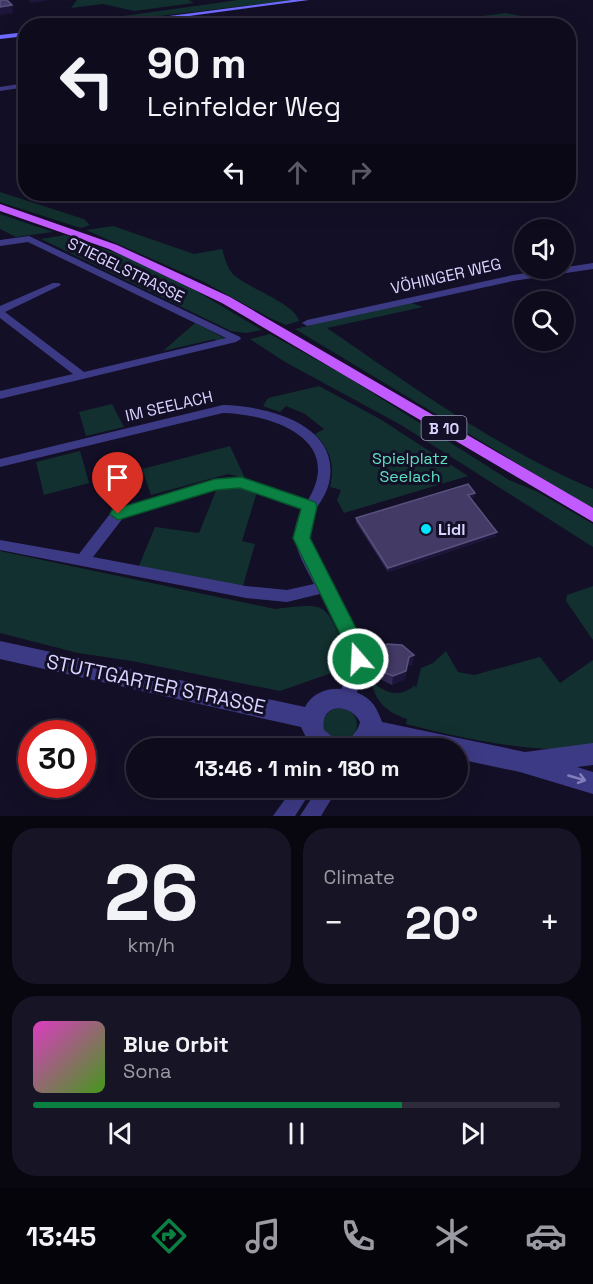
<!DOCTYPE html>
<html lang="en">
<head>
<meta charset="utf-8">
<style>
  :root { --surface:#0e0b1c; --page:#171425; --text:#f1f3f6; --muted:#9b9ba3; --line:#2e2b3b; --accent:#0b8043 }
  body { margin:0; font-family:"Space Grotesk",sans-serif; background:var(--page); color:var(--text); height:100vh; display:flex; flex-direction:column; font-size:22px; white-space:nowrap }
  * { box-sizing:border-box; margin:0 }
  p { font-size:20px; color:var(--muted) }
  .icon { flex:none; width:33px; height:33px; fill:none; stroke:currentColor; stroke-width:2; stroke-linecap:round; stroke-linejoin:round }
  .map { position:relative; height:816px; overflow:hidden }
  .side { display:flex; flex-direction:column; gap:12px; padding:12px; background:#08060f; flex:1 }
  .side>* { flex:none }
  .hud { position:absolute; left:18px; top:18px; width:558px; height:183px; border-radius:24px; box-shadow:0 6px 24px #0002,0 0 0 2px var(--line); background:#0e0b1c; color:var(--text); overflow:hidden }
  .controls { position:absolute; left:514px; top:219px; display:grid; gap:12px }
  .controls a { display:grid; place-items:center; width:60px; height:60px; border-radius:50%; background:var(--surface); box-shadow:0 6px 24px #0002,0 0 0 2px var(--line); font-size:30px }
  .speed { position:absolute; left:18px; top:720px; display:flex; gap:12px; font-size:30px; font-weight:700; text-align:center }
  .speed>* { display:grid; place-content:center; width:78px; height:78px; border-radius:50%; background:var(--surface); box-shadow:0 6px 24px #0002,0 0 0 2px var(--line); line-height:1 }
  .speed .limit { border:9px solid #d22; background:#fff; color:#111 }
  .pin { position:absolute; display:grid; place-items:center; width:51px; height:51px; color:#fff; margin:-62px -26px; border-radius:50% 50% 50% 0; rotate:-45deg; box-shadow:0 0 6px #0007 }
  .pin .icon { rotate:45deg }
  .me { position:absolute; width:66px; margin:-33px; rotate:341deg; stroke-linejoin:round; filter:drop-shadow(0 0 4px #0008) }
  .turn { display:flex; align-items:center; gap:21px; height:126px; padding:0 30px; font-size:27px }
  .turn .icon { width:78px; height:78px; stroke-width:2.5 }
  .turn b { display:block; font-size:42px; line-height:51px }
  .lanes { display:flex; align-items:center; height:57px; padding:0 30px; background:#0003; justify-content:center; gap:30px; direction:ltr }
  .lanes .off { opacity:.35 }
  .big { font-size:45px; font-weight:700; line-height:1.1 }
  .side .card { flex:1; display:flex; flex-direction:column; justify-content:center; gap:9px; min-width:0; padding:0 21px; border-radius:24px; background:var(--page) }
  .side .dial { align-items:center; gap:0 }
  .dial b { font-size:78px; line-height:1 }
  .song { display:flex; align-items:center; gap:18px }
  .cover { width:72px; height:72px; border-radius:9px; background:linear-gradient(135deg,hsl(310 70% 55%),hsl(100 70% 35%)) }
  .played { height:6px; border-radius:3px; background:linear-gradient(90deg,var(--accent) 70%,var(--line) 70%) }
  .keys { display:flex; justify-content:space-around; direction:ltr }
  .heat { display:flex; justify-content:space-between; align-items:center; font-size:33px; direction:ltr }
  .side .tiles { flex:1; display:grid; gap:12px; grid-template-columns:1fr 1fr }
  .card:last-child { grid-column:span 2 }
  .trip { position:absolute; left:126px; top:738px; width:342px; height:60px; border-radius:30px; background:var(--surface); box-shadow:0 6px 24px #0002,0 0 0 2px var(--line); font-weight:700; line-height:60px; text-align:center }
  .tabs { display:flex; height:96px; justify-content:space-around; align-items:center; background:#06040b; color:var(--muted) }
  .tabs .icon { width:42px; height:42px }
  .tabs .active { color:var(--accent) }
  .tabs b { font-size:27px; color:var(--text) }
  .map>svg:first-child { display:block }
  .green { fill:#12302f }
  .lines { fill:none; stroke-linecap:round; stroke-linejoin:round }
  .minor { fill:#3d3a85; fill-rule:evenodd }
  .tertiary { fill:#3d3a85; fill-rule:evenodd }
  .secondary { fill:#6f6bff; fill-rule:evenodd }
  .primary { fill:#c25bff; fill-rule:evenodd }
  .wall { fill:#312854 }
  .shaded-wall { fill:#1d163a }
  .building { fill:#433a66; stroke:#5a527e; stroke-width:1.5 }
  .oneway { stroke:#837fbc }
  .route { fill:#0b8043; stroke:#07532c; stroke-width:1.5 }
  .poi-dot { fill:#00e5ff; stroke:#130f26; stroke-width:2 }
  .labels { text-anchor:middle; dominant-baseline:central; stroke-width:6; stroke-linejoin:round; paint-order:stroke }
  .shield { fill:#130f26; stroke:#9e99be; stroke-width:1.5 }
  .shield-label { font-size:15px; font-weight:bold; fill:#d9d4ff }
  .street-label { font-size:16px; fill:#d9d4ff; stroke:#130f26 }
  .park-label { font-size:16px; fill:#5fe0c0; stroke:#130f26 }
  .poi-label { font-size:16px; font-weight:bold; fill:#d9d4ff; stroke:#130f26; text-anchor:start }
  .near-street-label { font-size:20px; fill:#d9d4ff; stroke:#130f26 }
</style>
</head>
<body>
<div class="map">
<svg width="593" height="816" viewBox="0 0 593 816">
  <rect width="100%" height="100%" fill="#130f26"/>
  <!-- green -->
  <g class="green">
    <polygon points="77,0 189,0 194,3 134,11 103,4 71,8"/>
    <polygon points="238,0 295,0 83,25 52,26"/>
    <polygon points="506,13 537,19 510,26 412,25"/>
    <polygon points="0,192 84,219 90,225 82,228 77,227 0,202"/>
    <polygon points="0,214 53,232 16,237 0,229"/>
    <path d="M 113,226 L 194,254 L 222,249 C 225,258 227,269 234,275 C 248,288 296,304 299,321 L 286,325 L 270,318 L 202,281 L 86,230 Z"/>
    <polygon points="65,235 122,255 186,285 262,330 246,333 231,331 41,239"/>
    <path d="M 408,302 L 423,307 L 327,328 C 413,387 497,448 593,489 L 593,509 L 295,329 Z"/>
    <polygon points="195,323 224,338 217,342 215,339 163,351"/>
    <polygon points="270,334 346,376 509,480 538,492 593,524 593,547 401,425 285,362 250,339"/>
    <path d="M 319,386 L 380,419 L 468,476 L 344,513 L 337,500 L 341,490 L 330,487 C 335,465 331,451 315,434 L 324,429 L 305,414 L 286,406 L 280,412 L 263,406 L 268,398 Z"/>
    <polygon points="112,404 124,427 86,436 79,412"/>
    <polygon points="230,446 245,478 228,474 151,495 142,469"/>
    <polygon points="80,451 89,483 44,495 36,462"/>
    <polygon points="236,486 257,492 242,541 255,544 243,586 138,568 155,527 199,533 217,488"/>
    <path d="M 0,551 L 275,609 C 329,603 324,602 346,651 L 340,670 L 280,691 L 132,661 L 78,653 L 0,633 Z"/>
    <polygon points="593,586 593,640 566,601 567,595"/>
    <path d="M 446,651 L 458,672 L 474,675 L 540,657 L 560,683 L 593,660 L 593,750 C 530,752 467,740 406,724 L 407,719 C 387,712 376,703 371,681 C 386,693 399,699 415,685 L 416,688 L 421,668 L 433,663 Z"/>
    <circle cx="340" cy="725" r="17"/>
  </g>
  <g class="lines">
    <!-- minor -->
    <g class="minor">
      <polygon points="26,83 26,87 0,91 0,87"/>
      <polygon points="29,236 240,337 241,339 236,342 0,399 0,391 73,374 0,318 0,306 53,283 59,283 61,285 5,312 84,372 226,338 28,242 0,246 0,240"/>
      <polygon points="593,263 593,269 513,281 307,326 302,323 307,320 513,275"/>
      <path d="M 223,405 C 266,406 342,424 329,483 C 325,502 305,516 309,538 C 311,551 319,568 327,579 C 330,583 330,582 332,586 C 341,608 355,629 365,651 L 366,659 L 354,703 L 348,706 L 342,703 L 339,698 L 350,659 L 349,651 L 320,594 L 287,602 L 246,598 L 0,550 L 0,540 L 79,554 L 113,510 L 215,479 L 241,478 L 308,500 C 345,439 271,414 223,413 L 0,467 L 0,459 ZM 240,488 L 302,509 C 286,538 300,556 314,584 L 287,590 L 246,586 L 93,557 L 123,518 L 215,489 Z"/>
      <polygon points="293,788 313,788 295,816 273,816"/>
      <polygon points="318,788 338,788 321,816 300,816"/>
    </g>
    <!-- tertiary -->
    <path class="tertiary" d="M 0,641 L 305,707 C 317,682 358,684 374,705 C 377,710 380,716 382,722 L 525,752 L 593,743 L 593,765 L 577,767 L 593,772 L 593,794 L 520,772 L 458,759 L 458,748 L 409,748 L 377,742 L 371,748 L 345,748 C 348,738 358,733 360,722 C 350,702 319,703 324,730 L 336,740 L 339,748 L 311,748 L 301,727 L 0,659 Z"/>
    <!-- secondary -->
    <g class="secondary">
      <polygon points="292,0 309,0 115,26 92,26"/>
      <polygon points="26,32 26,36 0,39 0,35"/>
    </g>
    <!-- primary -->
    <polygon class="primary" points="0,204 117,245 230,297 593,508 593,522 222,303 109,249 0,211"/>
  </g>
  <!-- wall -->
  <g class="wall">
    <polygon points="475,497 471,498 496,536 388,572 356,522 356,518"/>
    <polygon points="370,664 413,664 407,666 405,679 392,685 382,680 376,672 369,672"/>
  </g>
  <!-- shaded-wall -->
  <g class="shaded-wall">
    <polygon points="29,0 46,0 46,1 30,3"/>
    <polygon points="12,5 13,13 0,15 0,7"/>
    <polygon points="475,493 475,497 467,499 468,495"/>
    <polygon points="497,532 496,536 388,572 388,568"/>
    <polygon points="414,655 413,664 407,666 409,657"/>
    <polygon points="406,671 405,679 392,685 393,676"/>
  </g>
  <!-- building -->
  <g class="building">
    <polygon points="0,0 7,0 12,5 0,7"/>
    <polygon points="468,484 475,493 468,495 497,532 388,568 356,518"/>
    <polygon points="387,644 402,645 414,655 409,657 406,671 393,676 383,672 376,664 370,664 374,651"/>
  </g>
  <!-- one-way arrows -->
  <defs><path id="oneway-shaft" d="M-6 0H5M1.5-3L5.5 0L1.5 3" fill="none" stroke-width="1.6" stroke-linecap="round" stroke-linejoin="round" transform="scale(1.5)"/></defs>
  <use class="oneway" href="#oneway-shaft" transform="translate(577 778) rotate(16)"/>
  <!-- route -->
  <polygon class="route" points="241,477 315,502 317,506 310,538 363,642 367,659 364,665 358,667 351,665 344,642 293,538 301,509 240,488 216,490 118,520 110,514 112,510 215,479"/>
  <!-- markers -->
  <circle class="poi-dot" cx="426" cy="529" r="6"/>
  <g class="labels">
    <!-- shield labels -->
    <rect class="shield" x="421.5" y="416" width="45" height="24" rx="4.5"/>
    <g class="shield-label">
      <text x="444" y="428">B 10</text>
    </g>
    <!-- street labels -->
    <g class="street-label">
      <text transform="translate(126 270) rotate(26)">STIEGELSTRASSE</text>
      <text transform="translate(446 276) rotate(-13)">VÖHINGER WEG</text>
      <text transform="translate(169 406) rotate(-13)">IM SEELACH</text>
    </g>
    <!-- park labels -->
    <g class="park-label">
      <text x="410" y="458">Spielplatz<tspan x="410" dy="18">Seelach</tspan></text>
    </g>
    <!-- poi labels -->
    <g class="poi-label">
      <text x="438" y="529">Lidl</text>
    </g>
    <!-- near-street labels -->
    <g class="near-street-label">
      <text transform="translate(156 684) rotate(12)">STUTTGARTER STRASSE</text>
    </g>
  </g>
</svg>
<div class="controls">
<a><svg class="icon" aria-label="sound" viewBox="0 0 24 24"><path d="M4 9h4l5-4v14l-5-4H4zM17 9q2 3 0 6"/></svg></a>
<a><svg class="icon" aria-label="search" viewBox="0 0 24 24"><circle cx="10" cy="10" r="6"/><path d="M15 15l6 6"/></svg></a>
</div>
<div class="speed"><div class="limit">30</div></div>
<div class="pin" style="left:118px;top:514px;background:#d93025"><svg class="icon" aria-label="arrive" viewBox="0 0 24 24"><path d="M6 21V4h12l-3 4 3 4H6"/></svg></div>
<svg class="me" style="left:358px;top:659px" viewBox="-20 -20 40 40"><circle r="17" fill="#0b8043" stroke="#fff" stroke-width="3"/><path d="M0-11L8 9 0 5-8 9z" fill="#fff"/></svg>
<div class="trip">13:46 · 1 min · 180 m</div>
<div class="hud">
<div class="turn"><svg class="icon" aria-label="left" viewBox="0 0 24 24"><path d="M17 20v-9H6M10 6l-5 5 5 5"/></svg><div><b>90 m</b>Leinfelder Weg</div></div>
<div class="lanes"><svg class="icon" aria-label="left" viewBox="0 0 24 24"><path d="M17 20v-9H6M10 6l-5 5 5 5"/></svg><svg class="icon off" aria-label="ahead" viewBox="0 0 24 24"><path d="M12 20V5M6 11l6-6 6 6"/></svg><svg class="icon off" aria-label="right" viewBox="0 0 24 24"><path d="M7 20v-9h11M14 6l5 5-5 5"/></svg></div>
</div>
</div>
<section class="side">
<div class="tiles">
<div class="card dial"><b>26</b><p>km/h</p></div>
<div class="card"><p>Climate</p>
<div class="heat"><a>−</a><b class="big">20°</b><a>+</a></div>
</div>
<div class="card">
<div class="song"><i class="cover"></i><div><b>Blue Orbit</b><p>Sona</p></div></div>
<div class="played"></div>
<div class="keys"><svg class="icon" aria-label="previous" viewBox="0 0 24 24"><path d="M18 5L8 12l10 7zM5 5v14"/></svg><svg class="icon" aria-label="pause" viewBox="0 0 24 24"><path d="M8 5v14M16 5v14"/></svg><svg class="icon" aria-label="next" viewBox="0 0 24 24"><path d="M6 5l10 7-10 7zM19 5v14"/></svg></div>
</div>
</div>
</section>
<nav class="tabs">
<b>13:45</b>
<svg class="icon active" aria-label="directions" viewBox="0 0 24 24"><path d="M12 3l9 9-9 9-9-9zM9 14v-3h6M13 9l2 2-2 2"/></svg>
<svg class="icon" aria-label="music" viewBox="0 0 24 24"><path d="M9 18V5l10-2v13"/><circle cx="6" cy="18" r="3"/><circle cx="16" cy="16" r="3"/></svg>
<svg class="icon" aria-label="phone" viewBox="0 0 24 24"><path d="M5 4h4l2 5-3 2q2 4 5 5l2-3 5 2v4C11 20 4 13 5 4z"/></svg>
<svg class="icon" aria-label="climate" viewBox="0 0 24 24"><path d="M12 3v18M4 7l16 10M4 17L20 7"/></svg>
<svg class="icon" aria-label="car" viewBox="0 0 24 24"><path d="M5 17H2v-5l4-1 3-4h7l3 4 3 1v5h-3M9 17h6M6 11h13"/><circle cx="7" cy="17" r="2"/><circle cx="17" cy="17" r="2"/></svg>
</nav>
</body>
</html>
